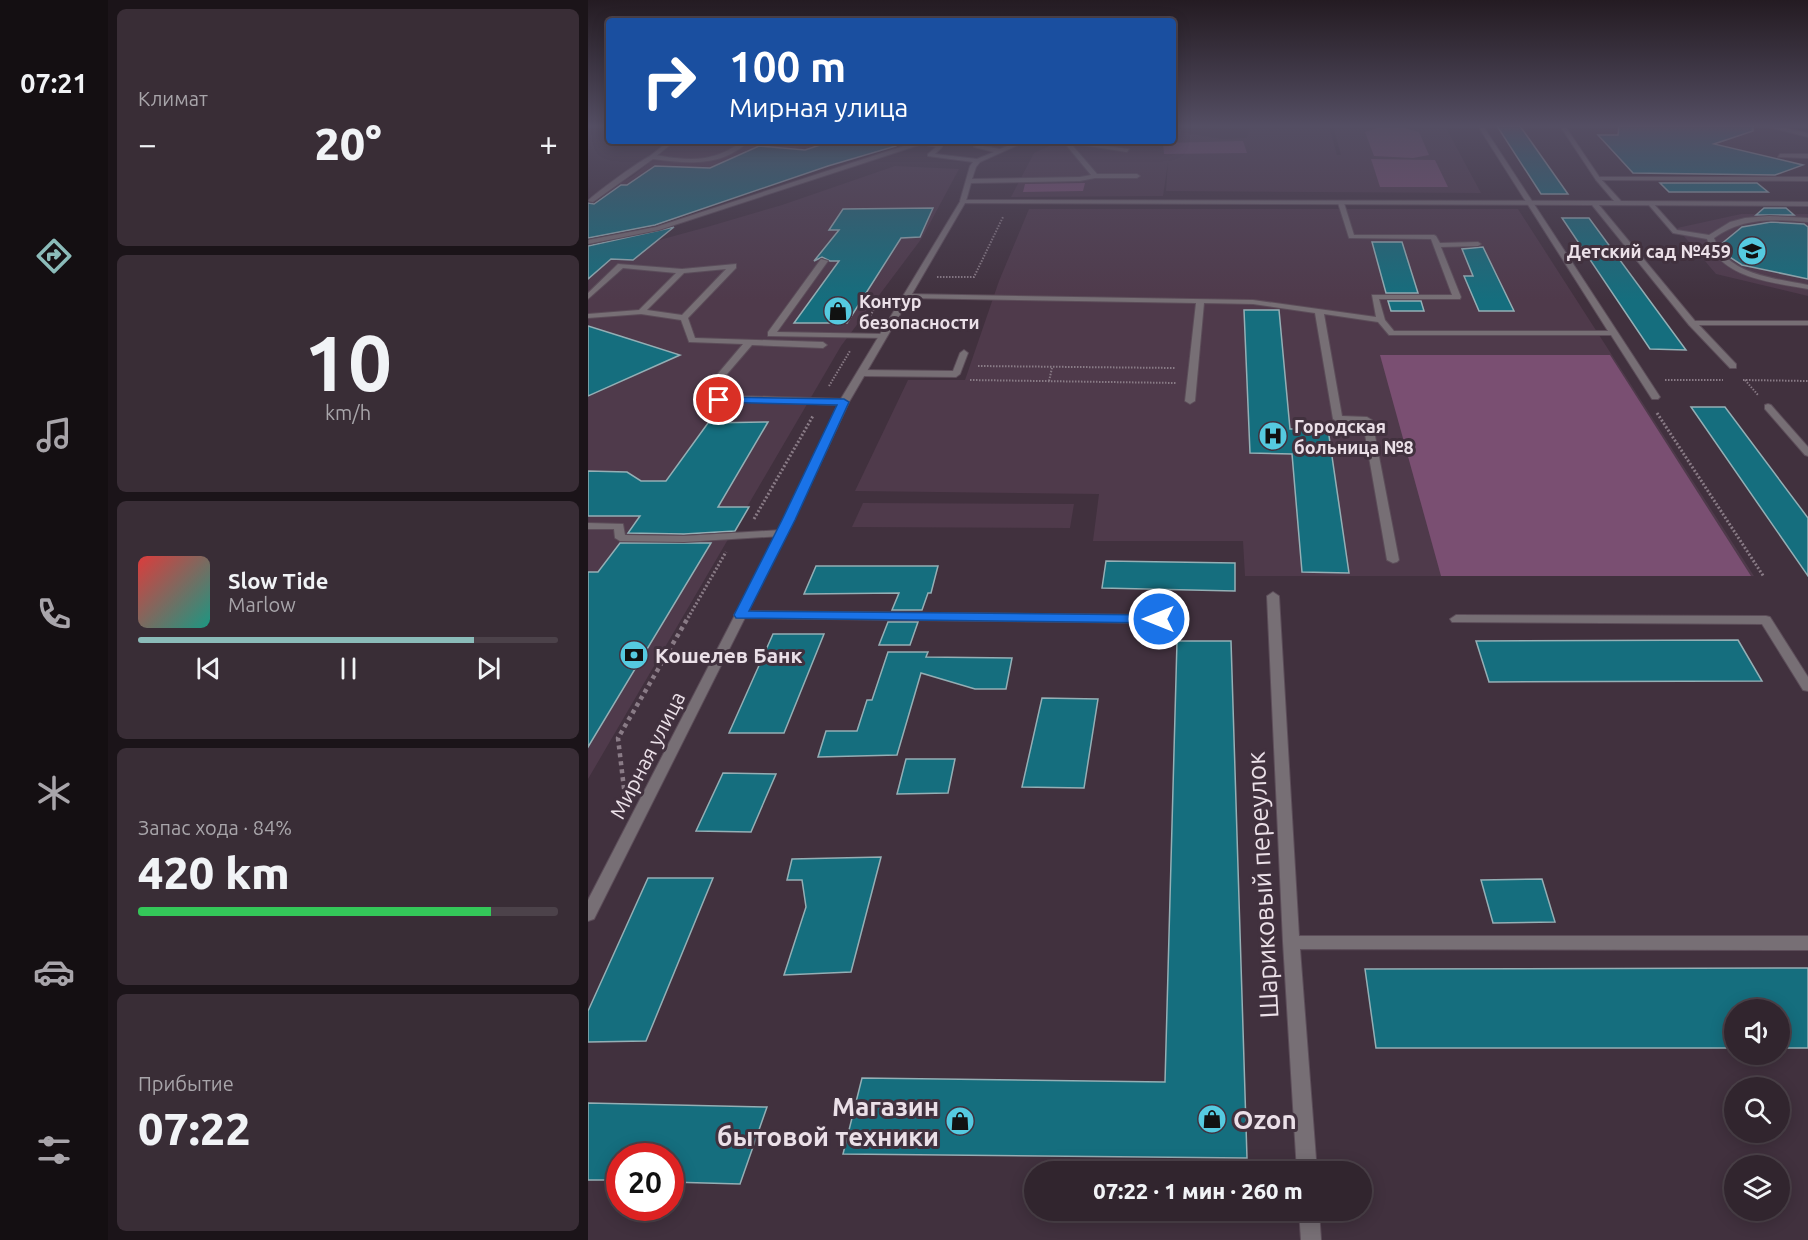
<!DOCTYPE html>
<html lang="ru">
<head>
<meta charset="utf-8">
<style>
  :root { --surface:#31252e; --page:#392d36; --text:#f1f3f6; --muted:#a8a5aa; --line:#4c424a; --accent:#8bbbb9 }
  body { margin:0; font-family:Ubuntu,sans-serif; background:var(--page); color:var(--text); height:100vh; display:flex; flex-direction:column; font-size:22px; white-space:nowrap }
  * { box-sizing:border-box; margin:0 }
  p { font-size:20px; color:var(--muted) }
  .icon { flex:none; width:33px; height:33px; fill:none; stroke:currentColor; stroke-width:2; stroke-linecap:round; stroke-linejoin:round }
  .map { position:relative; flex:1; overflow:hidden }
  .details { display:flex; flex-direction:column; gap:9px; padding:9px; background:#1b1419; width:480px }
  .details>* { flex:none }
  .banner { position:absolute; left:18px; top:18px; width:570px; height:126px; border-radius:6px; box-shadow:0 3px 15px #0003,0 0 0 2px var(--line); background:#1a4fa0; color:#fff; overflow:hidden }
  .controls { position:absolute; left:1136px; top:999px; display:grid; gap:12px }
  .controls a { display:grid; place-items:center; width:66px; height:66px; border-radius:50%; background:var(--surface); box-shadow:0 3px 15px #0003,0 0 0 2px var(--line); font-size:30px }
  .speed { position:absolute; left:18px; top:1143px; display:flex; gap:12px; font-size:30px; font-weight:700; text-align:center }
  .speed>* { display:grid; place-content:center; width:78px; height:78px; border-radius:50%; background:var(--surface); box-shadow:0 3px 15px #0003,0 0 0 2px var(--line); line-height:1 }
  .speed .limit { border:9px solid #d22; background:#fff; color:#111 }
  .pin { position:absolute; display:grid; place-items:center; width:51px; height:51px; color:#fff; margin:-26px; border:3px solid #fff; border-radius:50%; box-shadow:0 2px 6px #0007 }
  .me { position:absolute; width:66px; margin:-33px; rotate:270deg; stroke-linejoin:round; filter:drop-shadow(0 0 4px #0008) }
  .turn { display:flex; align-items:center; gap:21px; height:126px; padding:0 24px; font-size:27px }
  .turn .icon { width:78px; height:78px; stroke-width:2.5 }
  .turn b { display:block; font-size:42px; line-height:51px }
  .big { font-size:45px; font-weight:800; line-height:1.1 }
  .details .tile { flex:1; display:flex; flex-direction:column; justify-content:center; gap:9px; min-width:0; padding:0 21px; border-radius:9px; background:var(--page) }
  .details .dial { align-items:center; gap:0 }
  .dial b { font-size:78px; line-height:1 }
  .song { display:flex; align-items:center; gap:18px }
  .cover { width:72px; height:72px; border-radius:9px; background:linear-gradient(135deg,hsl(0 70% 55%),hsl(170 70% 35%)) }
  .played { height:6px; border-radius:3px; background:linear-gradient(90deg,var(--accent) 80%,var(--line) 80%) }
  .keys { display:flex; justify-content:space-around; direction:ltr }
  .heat { display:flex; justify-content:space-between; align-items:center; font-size:33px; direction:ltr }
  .charge { height:9px; border-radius:4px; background:linear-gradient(90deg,#34c759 84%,var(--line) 0) }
  .trip { position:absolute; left:436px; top:1161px; width:348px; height:60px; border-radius:30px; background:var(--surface); box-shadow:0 3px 15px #0003,0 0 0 2px var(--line); font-weight:800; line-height:60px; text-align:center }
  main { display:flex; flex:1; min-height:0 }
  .tabs { display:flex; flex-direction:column; width:108px; justify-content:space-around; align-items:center; background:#140f12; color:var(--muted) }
  .tabs .icon { width:42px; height:42px }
  .tabs .active { color:var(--accent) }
  .tabs b { font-size:27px; color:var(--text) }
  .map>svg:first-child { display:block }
  .built { fill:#4f3a4b }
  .green { fill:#7a4f72 }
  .building { fill:#156e7e; stroke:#94afb5; stroke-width:1.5 }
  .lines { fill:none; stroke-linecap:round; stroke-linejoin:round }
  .service-casing { stroke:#5c4d59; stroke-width:2 }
  .minor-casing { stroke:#5c4d59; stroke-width:2 }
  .path-far2 { stroke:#897b86; stroke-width:2; stroke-dasharray:1.5 1.5; stroke-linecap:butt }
  .path-far1 { stroke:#897b86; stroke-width:3; stroke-dasharray:2 2; stroke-linecap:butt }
  .path { stroke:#897b86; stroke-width:4.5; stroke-dasharray:4 4; stroke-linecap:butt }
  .service { fill:#776f75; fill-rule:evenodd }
  .minor { fill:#776f75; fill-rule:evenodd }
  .route { fill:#1a73e8; stroke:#114b97; stroke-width:1.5 }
  .labels { text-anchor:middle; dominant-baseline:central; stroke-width:6; stroke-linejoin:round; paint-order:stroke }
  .far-poi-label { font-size:18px; font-weight:bold; fill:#ebe0e8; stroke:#41313e; text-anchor:start }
  .poi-label { font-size:21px; font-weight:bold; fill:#ebe0e8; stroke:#41313e; text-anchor:start }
  .street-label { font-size:21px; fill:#ebe0e8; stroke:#41313e }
  .near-street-label { font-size:26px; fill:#ebe0e8; stroke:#41313e }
  .near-poi-label { font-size:26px; font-weight:bold; fill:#ebe0e8; stroke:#41313e; text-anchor:end }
</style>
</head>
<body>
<main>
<nav class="tabs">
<b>07:21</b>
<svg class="icon active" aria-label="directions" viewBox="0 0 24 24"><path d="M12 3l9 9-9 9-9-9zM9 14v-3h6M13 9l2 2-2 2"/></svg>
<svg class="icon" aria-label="music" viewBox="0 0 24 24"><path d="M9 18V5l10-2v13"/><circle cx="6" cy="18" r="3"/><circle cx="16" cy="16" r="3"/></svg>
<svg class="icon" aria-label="phone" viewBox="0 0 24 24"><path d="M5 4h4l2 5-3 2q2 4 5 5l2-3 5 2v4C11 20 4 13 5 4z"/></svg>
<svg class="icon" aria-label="climate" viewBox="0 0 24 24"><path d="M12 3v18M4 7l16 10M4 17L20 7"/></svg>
<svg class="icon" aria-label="car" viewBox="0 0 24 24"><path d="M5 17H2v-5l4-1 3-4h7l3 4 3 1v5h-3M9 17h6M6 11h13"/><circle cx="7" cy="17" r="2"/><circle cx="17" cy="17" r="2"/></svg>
<svg class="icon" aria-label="filters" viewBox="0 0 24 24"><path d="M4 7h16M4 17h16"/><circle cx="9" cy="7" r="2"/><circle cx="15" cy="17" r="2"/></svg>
</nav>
<section class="details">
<div class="tile"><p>Климат</p>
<div class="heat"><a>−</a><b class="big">20°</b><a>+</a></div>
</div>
<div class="tile dial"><b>10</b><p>km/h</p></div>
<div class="tile">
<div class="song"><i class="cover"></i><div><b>Slow Tide</b><p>Marlow</p></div></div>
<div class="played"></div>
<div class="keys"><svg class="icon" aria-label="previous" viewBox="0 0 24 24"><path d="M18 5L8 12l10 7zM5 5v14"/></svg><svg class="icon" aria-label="pause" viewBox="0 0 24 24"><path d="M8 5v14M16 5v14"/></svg><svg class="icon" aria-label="next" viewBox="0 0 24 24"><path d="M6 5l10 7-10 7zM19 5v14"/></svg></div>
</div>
<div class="tile"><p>Запас хода · 84%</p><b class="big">420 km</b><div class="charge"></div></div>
<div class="tile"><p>Прибытие</p><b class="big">07:22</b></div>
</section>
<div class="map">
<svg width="1220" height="1240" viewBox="0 0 1220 1240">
  <rect width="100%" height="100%" fill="#41313e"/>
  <!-- built -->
  <g class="built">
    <polygon points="585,126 600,126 592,132 634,139 659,138 661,126 741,126 749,155 753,155 745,126 857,126 893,193 578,191 580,162 575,196 423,197 446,153 472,141 585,141"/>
    <polygon points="88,141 229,141 212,146 83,201 7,197 45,176"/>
    <polygon points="307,166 371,169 334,238 253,346 0,779 0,256 42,248 119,227 194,205"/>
    <polygon points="441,209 930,209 1166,576 657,576 655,541 505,541 511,494 267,491 320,380 377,380 411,281"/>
    <polygon points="1153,214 1220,214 1220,296 1128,274 1089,228"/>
    <polygon points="275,503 486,504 482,528 264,527"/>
  </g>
  <!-- green -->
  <g class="green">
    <polygon points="789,128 817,128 831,132 841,155 825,158 786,156 777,132"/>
    <polygon points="655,141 659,153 576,154 575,143"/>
    <polygon points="783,159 847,160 860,187 792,187"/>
    <polygon points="497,183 495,191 435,192 437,184"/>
    <polygon points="792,355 1022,355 1163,576 853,576"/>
  </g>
  <!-- building -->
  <g class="building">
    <polygon points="909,126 932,126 980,194 953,194"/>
    <polygon points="1031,126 1165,126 1165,131 1126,144 1215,165 1187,175 1045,173 1010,135 1030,135"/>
    <polygon points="244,141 307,141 308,146 240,166 67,225 0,238 0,203 6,204 33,185 39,185 67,166 122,168 171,146 217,150"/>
    <polygon points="1072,183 1169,183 1180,192 1081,192"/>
    <polygon points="345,208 332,237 313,238 259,323 206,323 251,261 242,261 234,257 226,261 251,230 241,230 255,209"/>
    <polygon points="1176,208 1198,208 1206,215 1168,215"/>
    <polygon points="974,218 1001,218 1098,350 1062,349"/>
    <polygon points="1183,222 1216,224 1220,227 1220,279 1154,265 1143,258 1132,245 1154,227"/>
    <polygon points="86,227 45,260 23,259 0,279 0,246"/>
    <polygon points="784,242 814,242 830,293 798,293"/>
    <polygon points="895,247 909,276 926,311 891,311 876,276 885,276 874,249"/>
    <polygon points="800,301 833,301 836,311 803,311"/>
    <polygon points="656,310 691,310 702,429 740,429 761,573 714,572 704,454 662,453"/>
    <polygon points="0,326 32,336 92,355 0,396"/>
    <polygon points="1103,407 1137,407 1220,518 1220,576"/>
    <polygon points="180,422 130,507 161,507 147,531 96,534 40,533 52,516 0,516 0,471 39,472 53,481 78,481 120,423"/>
    <polygon points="32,543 123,543 0,747 0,572 10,572"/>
    <polygon points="518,561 647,563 647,591 514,588"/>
    <polygon points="228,566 350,566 343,593 340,593 334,610 304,610 311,593 216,594"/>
    <polygon points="300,622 330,622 322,645 291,645"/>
    <polygon points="185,634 236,634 196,733 141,733"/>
    <polygon points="1150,640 1174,681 901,682 888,641"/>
    <polygon points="589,641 643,641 659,1158 255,1154 274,1078 577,1082"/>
    <polygon points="300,652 340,652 338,657 424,658 418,689 387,689 333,673 309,755 230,757 238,731 269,731 279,700 284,700"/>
    <polygon points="454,698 510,699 496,788 434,787"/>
    <polygon points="318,759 367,759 360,793 309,794"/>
    <polygon points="135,773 188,774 163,832 108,831"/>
    <polygon points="293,857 263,972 196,975 218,907 214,880 199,880 204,859"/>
    <polygon points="60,878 125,878 58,1041 0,1042 0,1011"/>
    <polygon points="954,879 967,922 905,923 893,880"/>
    <polygon points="1220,968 1220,1048 1191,1048 1191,1010 1146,1010 1146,1048 788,1048 777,969"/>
    <polygon points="0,1103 179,1107 152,1184 82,1182 82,1156 32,1156 32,1180 0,1180"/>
  </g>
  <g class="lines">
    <!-- service casing -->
    <g class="service-casing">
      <g id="service">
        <polygon points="890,126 895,126 1072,397 1070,399 1064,399 1023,335 801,335 790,322 736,314 754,416 779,417 784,420 811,560 809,562 805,563 799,560 775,423 750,422 745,419 727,313 665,304 616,303 607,401 602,404 597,401 608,303 319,298 315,296 319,294 665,300 788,317 784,295 864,295 843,239 761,238 750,203 753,201 756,203 766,235 846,235 848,236 852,243 890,242 893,244 890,246 853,247 873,297 872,299 791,299 797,320 806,331 1020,331"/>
        <polygon points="1176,126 1188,126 1220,133 1220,137"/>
        <path d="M 154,141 L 161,141 C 134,167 100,164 65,159 L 5,202 L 0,201 C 6,194 58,156 65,155 C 72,155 81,158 88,158 C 114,161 134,157 154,141 Z"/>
        <polygon points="331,141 354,145 354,147 347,154 389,159 406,152 386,147 399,141 407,141 395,146 412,149 431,141 439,141 392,162 388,167 384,179 492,177 503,175 479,146 482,141 541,149 539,152 487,144 485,146 509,174 549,174 552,176 549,178 507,178 492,181 383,183 378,201 375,203 372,201 382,166 385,162 340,156 340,154 348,147 334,144 71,230 0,244 0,240 68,227"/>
        <polygon points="1192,154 1220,154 1220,158 1190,157"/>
        <polygon points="1010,177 1220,177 1220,181 1008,180"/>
        <path d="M 1060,202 L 1064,202 L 1089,230 L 1121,235 L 1142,222 L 1157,218 L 1181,216 L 1220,218 L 1220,222 C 1186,219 1155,217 1126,238 C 1139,275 1186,278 1220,285 L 1220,289 C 1184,282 1133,279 1119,239 L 1085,233 L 1060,204 Z"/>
        <polygon points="233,259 240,261 189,332 295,334 298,334 298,338 180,336 180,332"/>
        <path d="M 30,264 L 94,269 L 148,264 L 148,268 L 100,318 L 107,338 L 235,342 L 239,345 L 235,348 L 164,345 L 121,395 L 256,399 L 261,402 L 256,405 L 111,400 L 111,396 L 155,344 L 101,342 L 93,320 L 53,314 L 0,318 L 0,314 L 51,310 L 88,273 L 35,268 L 0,299 L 0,293 ZM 138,269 L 94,315 L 59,310 L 96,273 Z"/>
        <polygon points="1101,321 1220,321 1220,325 1111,325 1148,364 1148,368 1142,368 1101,325"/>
        <polygon points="376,350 380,353 372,374 368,377 273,376 269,373 273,370 365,371 372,353"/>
        <polygon points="1180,404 1183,405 1220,447 1220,456 1217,455 1177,409 1177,405"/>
        <polygon points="0,523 35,524 37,535 96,536 194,530 199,533 194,536 96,542 32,541 27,538 26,529 0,529"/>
        <polygon points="685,592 691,596 711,936 1220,936 1220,950 712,949 729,1172 709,1172 695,942 679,596"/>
        <polygon points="152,611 571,615 577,619 571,623 148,618 146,615 148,612"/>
        <polygon points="868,615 1178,616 1182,617 1220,677 1220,691 1215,690 1174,624 864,622 862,619"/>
        <polygon points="711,1210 731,1210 733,1240 713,1240"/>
      </g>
    </g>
    <!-- minor casing -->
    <g class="minor-casing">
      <g id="minor">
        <polygon points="972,126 977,126 1012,178 1033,201 1220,202 1220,206 1011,205 1107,321 1107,325 1101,325 1004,205 377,203 261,402 206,520 8,915 6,919 0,921 0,900 196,520 251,402 373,200 1026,201 1008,180"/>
        <polygon points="81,141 87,141 66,158 62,158 62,156"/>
      </g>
    </g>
    <!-- path-far2 -->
    <g class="path-far2">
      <polyline points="349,277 386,277 415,217"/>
      <polyline points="279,321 290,303 294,303"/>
      <polyline points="390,366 587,368"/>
      <polyline points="382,380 588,383"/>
      <polyline points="1077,380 1135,380"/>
      <polyline points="1155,380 1220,381"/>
      <polyline points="1157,380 1170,395"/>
      <polyline points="461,381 464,368"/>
      <polyline points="241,386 262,351"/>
    </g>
    <!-- path-far1 -->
    <g class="path-far1">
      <polyline points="1069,413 1176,577"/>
      <polyline points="166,519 225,416"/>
      <polyline points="100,618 138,552"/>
    </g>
    <!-- path -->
    <polyline class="path" points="37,797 30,738 101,616"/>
    <!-- service -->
    <use href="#service" class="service"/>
    <!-- minor -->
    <use href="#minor" class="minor"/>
  </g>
  <!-- sky -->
  <linearGradient id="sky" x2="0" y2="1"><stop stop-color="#241b22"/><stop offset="0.42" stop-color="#544e63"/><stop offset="1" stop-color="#544e63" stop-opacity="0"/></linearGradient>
  <rect width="1220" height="300" fill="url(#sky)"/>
  <!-- route -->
  <polygon class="route" points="131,397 256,399 261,402 207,520 161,611 571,615 578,619 571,623 148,618 146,615 194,520 249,405 128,402 128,398"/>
  <!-- icons -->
  <defs>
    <g id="school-disc" transform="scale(1.5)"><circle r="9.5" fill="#55cae0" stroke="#41313e"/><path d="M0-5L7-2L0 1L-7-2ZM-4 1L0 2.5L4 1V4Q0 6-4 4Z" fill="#111"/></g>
    <g id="shop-disc" transform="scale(1.5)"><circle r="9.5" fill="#55cae0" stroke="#41313e"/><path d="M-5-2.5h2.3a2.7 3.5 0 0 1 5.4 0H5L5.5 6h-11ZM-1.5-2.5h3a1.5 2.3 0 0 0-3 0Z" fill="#111"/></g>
    <g id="hospital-disc" transform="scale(1.5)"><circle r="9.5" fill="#55cae0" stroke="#41313e"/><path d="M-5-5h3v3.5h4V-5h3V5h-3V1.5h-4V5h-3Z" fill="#111"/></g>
    <g id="bank-disc" transform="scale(1.5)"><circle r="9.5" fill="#55cae0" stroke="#41313e"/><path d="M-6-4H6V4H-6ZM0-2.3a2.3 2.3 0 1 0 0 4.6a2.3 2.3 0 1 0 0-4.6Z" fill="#111"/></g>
  </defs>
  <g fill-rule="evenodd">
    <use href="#school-disc" x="1164" y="251"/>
    <use href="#shop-disc" x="250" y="311"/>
    <use href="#hospital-disc" x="685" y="436"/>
    <use href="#bank-disc" x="46" y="655"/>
    <use href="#shop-disc" x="624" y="1119"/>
    <use href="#shop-disc" x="372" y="1121"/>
  </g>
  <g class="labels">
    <!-- far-poi labels -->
    <g class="far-poi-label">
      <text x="1143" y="251" text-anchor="end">Детский сад №459</text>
      <text x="271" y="301">Контур<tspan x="271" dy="21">безопасности</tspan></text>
      <text x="706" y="426">Городская<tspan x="706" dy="21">больница №8</tspan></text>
    </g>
    <!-- poi labels -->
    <g class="poi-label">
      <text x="67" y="655">Кошелев Банк</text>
    </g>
    <!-- street labels -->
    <g class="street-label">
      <text transform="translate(59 755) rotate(-63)">Мирная улица</text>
    </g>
    <!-- near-street labels -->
    <g class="near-street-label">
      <text transform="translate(674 885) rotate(-93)">Шариковый переулок</text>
    </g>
    <!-- near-poi labels -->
    <g class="near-poi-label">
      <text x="351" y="1106">Магазин<tspan x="351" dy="30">бытовой техники</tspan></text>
      <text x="645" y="1119" text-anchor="start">Ozon</text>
    </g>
  </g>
</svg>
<div class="controls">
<a><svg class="icon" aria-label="sound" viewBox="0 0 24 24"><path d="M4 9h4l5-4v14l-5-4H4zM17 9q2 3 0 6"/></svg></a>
<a><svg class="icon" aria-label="search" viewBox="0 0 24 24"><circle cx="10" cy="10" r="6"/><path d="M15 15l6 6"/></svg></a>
<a><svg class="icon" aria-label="layers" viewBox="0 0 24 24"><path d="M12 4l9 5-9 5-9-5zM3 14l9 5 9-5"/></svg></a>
</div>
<div class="speed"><div class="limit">20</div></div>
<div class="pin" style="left:131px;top:400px;background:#d93025"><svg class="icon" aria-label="arrive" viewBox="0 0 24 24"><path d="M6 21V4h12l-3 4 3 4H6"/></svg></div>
<svg class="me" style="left:571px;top:619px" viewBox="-20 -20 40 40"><circle r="17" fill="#1a73e8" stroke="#fff" stroke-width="3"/><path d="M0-11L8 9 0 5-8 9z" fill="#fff"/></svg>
<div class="trip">07:22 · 1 мин · 260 m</div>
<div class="banner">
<div class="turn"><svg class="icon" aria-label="right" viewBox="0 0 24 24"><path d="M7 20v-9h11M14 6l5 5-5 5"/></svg><div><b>100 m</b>Мирная улица</div></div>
</div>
</div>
</main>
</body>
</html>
